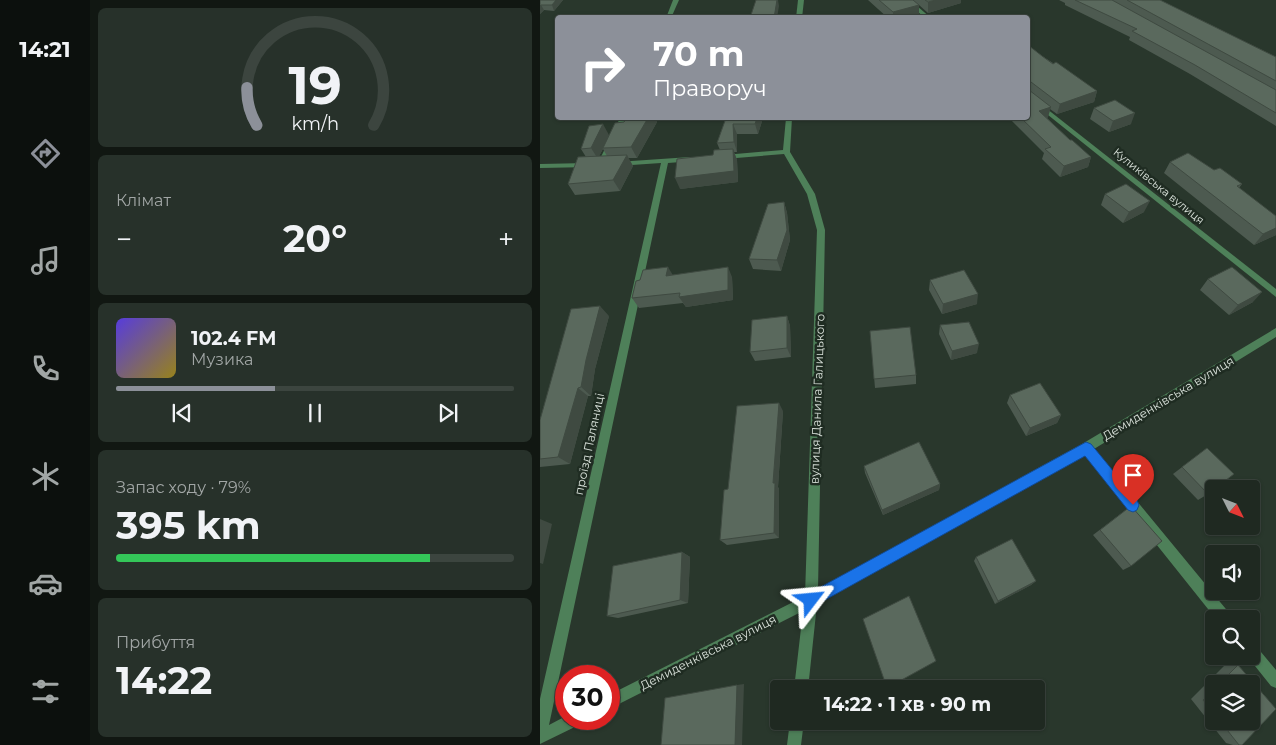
<!DOCTYPE html>
<html lang="uk">
<head>
<meta charset="utf-8">
<style>
  :root { --surface:#1f2921; --page:#27312a; --text:#f1f3f6; --muted:#a1a6a5; --line:#3c453f; --accent:#8c9099 }
  body { margin:0; font-family:Montserrat,sans-serif; background:var(--page); color:var(--text); height:100vh; display:flex; flex-direction:column; font-size:19px; white-space:nowrap }
  * { box-sizing:border-box; margin:0 }
  p { font-size:16px; color:var(--muted) }
  .icon { flex:none; width:28px; height:28px; fill:none; stroke:currentColor; stroke-width:2; stroke-linecap:round; stroke-linejoin:round }
  .map { position:relative; flex:1; overflow:hidden }
  .sheet { display:flex; flex-direction:column; gap:8px; padding:8px; background:#111712; width:450px }
  .sheet>* { flex:none }
  .hud { position:absolute; left:15px; top:15px; width:475px; height:105px; border-radius:5px; box-shadow:0 1px 4px #0004,0 0 0 1px var(--line); background:#8c9099; color:#fff; overflow:hidden }
  .needle { width:32px; rotate:132deg }
  .controls { position:absolute; left:665px; top:480px; display:grid; gap:10px }
  .controls a { display:grid; place-items:center; width:55px; height:55px; border-radius:5px; background:var(--surface); box-shadow:0 1px 4px #0004,0 0 0 1px var(--line); font-size:25px }
  .speed { position:absolute; left:15px; top:665px; display:flex; gap:10px; font-size:25px; font-weight:700; text-align:center }
  .speed>* { display:grid; place-content:center; width:65px; height:65px; border-radius:50%; background:var(--surface); box-shadow:0 1px 4px #0004,0 0 0 1px var(--line); line-height:1 }
  .speed .limit { border:8px solid #d22; background:#fff; color:#111 }
  .pin { position:absolute; display:grid; place-items:center; width:42px; height:42px; color:#fff; margin:-51px -21px; border-radius:50% 50% 50% 0; rotate:-45deg; box-shadow:0 0 5px #0007 }
  .pin .icon { rotate:45deg }
  .me { position:absolute; width:55px; margin:-28px; rotate:61deg; stroke-linejoin:round; filter:drop-shadow(0 0 4px #0008) }
  .turn { display:flex; align-items:center; gap:18px; height:105px; padding:0 15px; font-size:22px }
  .turn .icon { width:65px; height:65px; stroke-width:2.5 }
  .turn b { display:block; font-size:35px; line-height:42px }
  .big { font-size:38px; font-weight:700; line-height:1.1 }
  .sheet .tile { flex:1; display:flex; flex-direction:column; justify-content:center; gap:8px; min-width:0; padding:0 18px; border-radius:8px; background:var(--page) }
  .sheet .dial { align-items:center; gap:0 }
  .dial svg { height:130px; overflow:visible; fill:none; stroke:var(--line); stroke-width:7; stroke-linecap:round; text-anchor:middle }
  .dial text { fill:var(--text); stroke:none }
  .song { display:flex; align-items:center; gap:15px }
  .cover { width:60px; height:60px; border-radius:8px; background:linear-gradient(135deg,hsl(250 70% 55%),hsl(50 70% 35%)) }
  .played { height:5px; border-radius:2px; background:linear-gradient(90deg,var(--accent) 40%,var(--line) 40%) }
  .keys { display:flex; justify-content:space-around; direction:ltr }
  .heat { display:flex; justify-content:space-between; align-items:center; font-size:28px; direction:ltr }
  .charge { height:8px; border-radius:4px; background:linear-gradient(90deg,#34c759 79%,var(--line) 0) }
  .trip { position:absolute; left:230px; top:680px; width:275px; height:50px; border-radius:5px; background:var(--surface); box-shadow:0 1px 4px #0004,0 0 0 1px var(--line); font-weight:700; line-height:50px; text-align:center }
  main { display:flex; flex:1; min-height:0 }
  .tab-bar { display:flex; flex-direction:column; width:90px; justify-content:space-around; align-items:center; background:#0c100d; color:var(--muted) }
  .tab-bar .icon { width:35px; height:35px }
  .tab-bar .selected { color:var(--accent) }
  .tab-bar b { font-size:22px; color:var(--text) }
  .map>svg:first-child { display:block }
  .lines { fill:none; stroke-linecap:round; stroke-linejoin:round }
  .street { fill:#4e8059; fill-rule:evenodd }
  .wall { fill:#4d5a50; fill-rule:evenodd }
  .shaded-wall { fill:#3f4a41 }
  .building { fill:#5a695d; stroke:#3f4a41 }
  .route { fill:#1a73e8; stroke:#114b97 }
  .labels { text-anchor:middle; dominant-baseline:central; stroke-width:5; stroke-linejoin:round; paint-order:stroke }
  .far-street-label { font-size:11px; fill:#dbe3dc; stroke:#1f2c22 }
  .street-label { font-size:12px; fill:#dbe3dc; stroke:#1f2c22 }
</style>
</head>
<body>
<main>
<nav class="tab-bar">
<b>14:21</b>
<svg class="icon selected" aria-label="directions" viewBox="0 0 24 24"><path d="M12 3l9 9-9 9-9-9zM9 14v-3h6M13 9l2 2-2 2"/></svg>
<svg class="icon" aria-label="music" viewBox="0 0 24 24"><path d="M9 18V5l10-2v13"/><circle cx="6" cy="18" r="3"/><circle cx="16" cy="16" r="3"/></svg>
<svg class="icon" aria-label="phone" viewBox="0 0 24 24"><path d="M5 4h4l2 5-3 2q2 4 5 5l2-3 5 2v4C11 20 4 13 5 4z"/></svg>
<svg class="icon" aria-label="climate" viewBox="0 0 24 24"><path d="M12 3v18M4 7l16 10M4 17L20 7"/></svg>
<svg class="icon" aria-label="car" viewBox="0 0 24 24"><path d="M5 17H2v-5l4-1 3-4h7l3 4 3 1v5h-3M9 17h6M6 11h13"/><circle cx="7" cy="17" r="2"/><circle cx="17" cy="17" r="2"/></svg>
<svg class="icon" aria-label="filters" viewBox="0 0 24 24"><path d="M4 7h16M4 17h16"/><circle cx="9" cy="7" r="2"/><circle cx="15" cy="17" r="2"/></svg>
</nav>
<section class="sheet">
<div class="tile dial"><svg viewBox="0 0 100 80">
<path d="M14 69A42 42 0 1 1 86 69"/>
<path d="M14 69A42 42 0 0 1 8 46" stroke="#8c9099"/>
<text x="50" y="56" font-size="32" font-weight="700">19</text>
<text x="50" y="72" font-size="11">km/h</text>
</svg></div>
<div class="tile"><p>Клімат</p>
<div class="heat"><a>−</a><b class="big">20°</b><a>+</a></div>
</div>
<div class="tile">
<div class="song"><i class="cover"></i><div><b>102.4 FM</b><p>Музика</p></div></div>
<div class="played"></div>
<div class="keys"><svg class="icon" aria-label="previous" viewBox="0 0 24 24"><path d="M18 5L8 12l10 7zM5 5v14"/></svg><svg class="icon" aria-label="pause" viewBox="0 0 24 24"><path d="M8 5v14M16 5v14"/></svg><svg class="icon" aria-label="next" viewBox="0 0 24 24"><path d="M6 5l10 7-10 7zM19 5v14"/></svg></div>
</div>
<div class="tile"><p>Запас ходу · 79%</p><b class="big">395 km</b><div class="charge"></div></div>
<div class="tile"><p>Прибуття</p><b class="big">14:22</b></div>
</section>
<div class="map">
<svg width="736" height="745" viewBox="0 0 736 745">
  <rect width="100%" height="100%" fill="#29372c"/>
  <g class="lines">
    <!-- street -->
    <g class="street">
      <polygon points="133,0 139,0 131,18 126,18"/>
      <polygon points="258,0 264,0 262,18 256,18"/>
      <polygon points="364,0 370,0 391,18 385,18"/>
      <polygon points="488,94 736,289 736,297 488,99"/>
      <polygon points="80,118 86,118 65,165 61,167 58,167 57,165"/>
      <polygon points="246,118 252,118 250,152 275,194 285,230 278,589 542,444 736,328 736,337 554,449 690,614 692,619 676,619 545,455 277,604 268,689 254,689 263,611 69,709 69,695 265,596 277,230 267,194 244,154 184,159 180,157 184,155 243,150"/>
      <polygon points="150,157 154,159 153,161 128,163 9,725 26,716 26,719 43,719 41,724 0,744 0,699 121,163 77,166 73,164 77,162"/>
      <polygon points="48,163 52,165 51,167 0,168 0,164"/>
      <polygon points="711,644 716,646 736,670 736,688 731,686 707,656 711,656"/>
      <polygon points="250,721 264,721 261,745 247,745"/>
    </g>
  </g>
  <!-- wall -->
  <g class="wall">
    <polygon points="0,0 23,0 14,11 4,10 0,14"/>
    <polygon points="328,0 421,0 421,3 388,13 379,5 379,15 371,18 348,18"/>
    <polygon points="519,0 620,0 736,57 736,126 650,74 589,40 590,37 525,5 525,3"/>
    <polygon points="488,45 502,56 557,91 554,102 517,114 510,109 508,117 507,118 530,140 551,157 548,167 520,177 502,159 504,153 469,118 488,118"/>
    <polygon points="554,108 591,124 569,132 550,119"/>
    <path d="M 87,118 L 114,118 L 117,122 L 97,158 L 88,158 L 93,166 L 80,191 L 35,195 L 28,184 L 46,157 L 41,149 L 69,135 L 84,122 ZM 63,149 L 67,156 L 59,156 Z"/>
    <polygon points="186,118 223,118 218,134 197,134 197,152 194,152 197,160 198,182 140,189 173,155 180,150 177,143"/>
    <polygon points="630,162 674,170 702,184 699,188 736,235 714,245 624,173"/>
    <polygon points="565,194 604,212 583,223 561,205"/>
    <polygon points="244,202 247,213 250,240 241,271 213,269 209,259"/>
    <polygon points="133,275 192,277 193,300 146,307 143,303 99,308 92,298"/>
    <polygon points="668,279 713,302 689,315 660,290"/>
    <polygon points="390,280 437,304 402,314 389,290"/>
    <polygon points="69,316 55,369 51,396 48,396 30,464 0,467 0,420"/>
    <polygon points="247,316 250,326 251,357 215,361 210,352"/>
    <polygon points="400,325 437,353 411,360 399,334"/>
    <polygon points="330,331 376,375 376,384 335,388"/>
    <polygon points="470,395 521,415 517,423 486,436 467,403"/>
    <polygon points="243,411 238,487 239,489 239,538 187,545 180,540 188,489"/>
    <polygon points="667,448 668,494 658,500 633,474"/>
    <polygon points="324,466 400,484 399,490 343,515 325,473"/>
    <polygon points="591,506 591,566 583,570 553,535"/>
    <polygon points="142,552 150,557 148,603 78,618 67,616"/>
    <polygon points="436,557 496,581 491,585 455,604 434,561"/>
    <path d="M 685,665 L 698,665 L 736,709 L 702,745 L 693,745 L 686,743 L 651,699 ZM 674,684 L 711,684 L 711,721 L 674,721 Z"/>
  </g>
  <!-- shaded-wall -->
  <g class="shaded-wall">
    <polygon points="16,0 23,0 14,11 12,5"/>
    <polygon points="237,0 238,0 239,6 237,18 234,18"/>
    <polygon points="396,0 421,0 421,3 388,13 388,2"/>
    <polygon points="1,5 4,10 0,14 0,6"/>
    <polygon points="379,5 379,15 371,18 353,18 353,12"/>
    <polygon points="557,91 554,102 517,114 520,104"/>
    <polygon points="511,107 508,117 497,121 499,111"/>
    <polygon points="595,113 591,124 569,132 573,121"/>
    <polygon points="108,118 114,118 117,122 97,158 91,147"/>
    <polygon points="217,118 223,118 218,134 215,124"/>
    <polygon points="63,124 69,135 58,159 51,148"/>
    <polygon points="193,124 197,134 197,152 194,142"/>
    <polygon points="193,149 197,160 198,182 140,189 135,178"/>
    <polygon points="87,155 93,166 80,191 73,180"/>
    <polygon points="551,157 548,167 520,177 524,166"/>
    <polygon points="610,201 604,212 583,223 589,212"/>
    <polygon points="244,202 247,213 250,240 241,271 237,260"/>
    <polygon points="736,228 736,235 714,245 723,234"/>
    <polygon points="128,267 134,277 126,276"/>
    <polygon points="188,267 192,277 193,300 146,307 139,297"/>
    <polygon points="722,292 713,302 689,315 698,305"/>
    <polygon points="438,294 437,304 402,314 403,304"/>
    <polygon points="60,306 69,316 55,369 51,396 41,387 46,360"/>
    <polygon points="247,316 250,326 251,357 247,348"/>
    <polygon points="439,344 437,353 411,360 412,351"/>
    <polygon points="38,388 48,396 30,464 18,457"/>
    <polygon points="239,403 243,411 238,487 239,489 239,538 234,533 233,483"/>
    <polygon points="521,415 517,423 486,436 490,428"/>
    <polygon points="400,484 399,490 343,515 342,510"/>
    <polygon points="0,519 12,524 3,564 0,563"/>
    <polygon points="142,552 150,557 148,603 140,600"/>
    <polygon points="496,581 491,585 455,604 458,601"/>
    <polygon points="204,684 202,745 195,745 197,685"/>
  </g>
  <!-- building -->
  <g class="building">
    <polygon points="0,0 16,0 12,5 1,5 0,6"/>
    <polygon points="216,0 237,0 234,18 210,18"/>
    <polygon points="339,0 373,0 379,5 353,12"/>
    <polygon points="385,0 396,0 388,2"/>
    <polygon points="535,0 572,0 736,90 736,113 655,65 592,31 597,29"/>
    <polygon points="587,0 620,0 736,57 736,81"/>
    <polygon points="488,45 502,56 513,64 516,62 557,91 520,104 491,82 489,82 489,90 511,107 499,111 530,140 532,140 551,157 524,166 505,149 511,147 481,118 488,118"/>
    <polygon points="575,100 595,113 573,121 554,108"/>
    <polygon points="87,118 108,118 91,147 63,148 75,123 84,122"/>
    <polygon points="186,118 217,118 215,124 193,124 194,142 177,143"/>
    <polygon points="63,124 51,148 41,149 49,126"/>
    <polygon points="193,149 194,171 135,178 137,159 173,155 174,150"/>
    <polygon points="648,153 674,170 680,168 702,184 697,186 736,216 736,228 723,234 630,162"/>
    <polygon points="87,155 73,180 28,184 38,157"/>
    <polygon points="586,184 610,201 589,212 565,194"/>
    <polygon points="244,202 247,230 237,260 209,259 228,204"/>
    <polygon points="128,267 126,276 188,267 188,290 139,297 140,293 92,298 96,281 100,280 103,270"/>
    <polygon points="692,267 722,292 698,305 668,279"/>
    <polygon points="424,270 438,294 403,304 390,280"/>
    <polygon points="60,306 46,360 41,387 38,388 18,457 0,459 0,420 31,309"/>
    <polygon points="247,316 247,348 210,352 212,320"/>
    <polygon points="429,322 439,344 412,351 400,325"/>
    <polygon points="370,327 376,375 334,379 330,331"/>
    <polygon points="500,383 521,415 490,428 470,395"/>
    <polygon points="239,403 233,483 235,483 234,533 180,540 184,490 188,489 197,406"/>
    <polygon points="379,442 400,484 342,510 324,466"/>
    <polygon points="667,448 694,474 668,494 642,467"/>
    <polygon points="591,506 622,541 591,566 560,530"/>
    <polygon points="472,539 496,581 458,601 436,557"/>
    <polygon points="142,552 140,600 67,616 73,566"/>
    <polygon points="369,596 396,661 347,688 323,619"/>
    <polygon points="698,665 736,709 702,745 699,745 680,721 711,721 711,684 679,684"/>
    <polygon points="197,685 195,745 121,745 125,698"/>
    <polygon points="674,689 674,713 663,700"/>
  </g>
  <!-- route -->
  <polygon class="route" points="546,442 551,444 597,500 599,505 597,510 593,512 588,510 545,456 276,605 271,608 266,605 263,600 266,595"/>
  <g class="labels">
    <!-- far-street labels -->
    <g class="far-street-label">
      <text transform="translate(619 186) rotate(39)">Куликівська вулиця</text>
    </g>
    <!-- street labels -->
    <g class="street-label">
      <text transform="translate(628 398) rotate(-31)">Демиденківська вулиця</text>
      <text transform="translate(277 399) rotate(-88)">вулиця Данила Галицького</text>
      <text transform="translate(49 444) rotate(-78)">проїзд Паляниці</text>
      <text transform="translate(168 652) rotate(-27)">Демиденківська вулиця</text>
    </g>
  </g>
</svg>
<div class="controls">
<a><svg class="needle" viewBox="-14 -14 28 28"><path d="M0-13l5 13h-10z" fill="#e53935"/><path d="M0 13l5-13h-10z" fill="#a1a6a5"/></svg></a>
<a><svg class="icon" aria-label="sound" viewBox="0 0 24 24"><path d="M4 9h4l5-4v14l-5-4H4zM17 9q2 3 0 6"/></svg></a>
<a><svg class="icon" aria-label="search" viewBox="0 0 24 24"><circle cx="10" cy="10" r="6"/><path d="M15 15l6 6"/></svg></a>
<a><svg class="icon" aria-label="layers" viewBox="0 0 24 24"><path d="M12 4l9 5-9 5-9-5zM3 14l9 5 9-5"/></svg></a>
</div>
<div class="speed"><div class="limit">30</div></div>
<div class="pin" style="left:593px;top:505px;background:#d93025"><svg class="icon" aria-label="arrive" viewBox="0 0 24 24"><path d="M6 21V4h12l-3 4 3 4H6"/></svg></div>
<svg class="me" style="left:271px;top:600px" viewBox="-20 -20 40 40"><path d="M0-17L14 15 0 8-14 15z" fill="#1a73e8" stroke="#fff" stroke-width="4"/></svg>
<div class="trip">14:22 · 1 хв · 90 m</div>
<div class="hud">
<div class="turn"><svg class="icon" aria-label="right" viewBox="0 0 24 24"><path d="M7 20v-9h11M14 6l5 5-5 5"/></svg><div><b>70 m</b>Праворуч</div></div>
</div>
</div>
</main>
</body>
</html>
